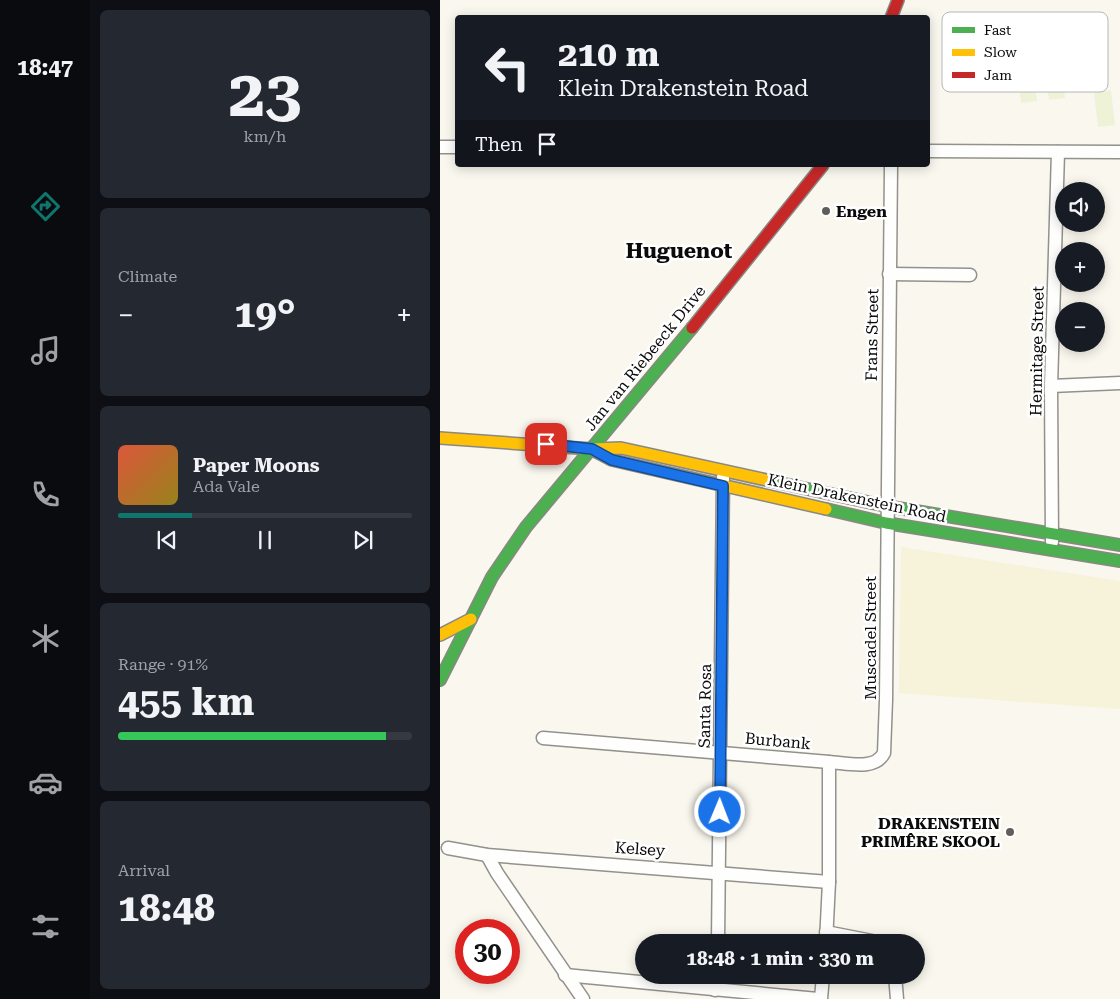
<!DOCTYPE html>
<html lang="en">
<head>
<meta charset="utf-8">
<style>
  :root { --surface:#171b24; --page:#242831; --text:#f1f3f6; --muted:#9ea1a6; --line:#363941; --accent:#0f766e }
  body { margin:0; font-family:"Roboto Serif",serif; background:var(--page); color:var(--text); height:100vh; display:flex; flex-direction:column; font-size:19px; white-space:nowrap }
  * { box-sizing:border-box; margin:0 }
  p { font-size:16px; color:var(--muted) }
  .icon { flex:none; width:28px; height:28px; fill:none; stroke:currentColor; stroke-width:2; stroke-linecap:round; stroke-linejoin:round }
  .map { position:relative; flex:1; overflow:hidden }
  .sheet { display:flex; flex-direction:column; gap:10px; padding:10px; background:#0d0f14; width:350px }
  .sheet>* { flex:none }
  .hud { position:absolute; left:15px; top:15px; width:475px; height:152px; border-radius:5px; box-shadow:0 2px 12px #0003; background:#171b24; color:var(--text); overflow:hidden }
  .tools { position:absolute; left:615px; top:182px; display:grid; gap:10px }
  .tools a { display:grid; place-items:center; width:50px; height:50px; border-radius:50%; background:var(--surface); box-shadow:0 2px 12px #0003; font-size:25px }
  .speed { position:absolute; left:15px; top:919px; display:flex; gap:10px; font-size:25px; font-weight:700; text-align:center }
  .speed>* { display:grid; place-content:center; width:65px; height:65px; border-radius:50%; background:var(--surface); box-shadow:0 2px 12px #0003; line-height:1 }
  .speed .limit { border:8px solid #d22; background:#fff; color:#111 }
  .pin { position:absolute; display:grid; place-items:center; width:42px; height:42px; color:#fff; margin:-21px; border-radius:10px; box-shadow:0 2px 8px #0006 }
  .me { position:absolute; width:55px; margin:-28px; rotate:1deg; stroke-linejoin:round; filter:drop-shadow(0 0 4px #0008) }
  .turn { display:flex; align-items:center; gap:18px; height:105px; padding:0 20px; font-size:22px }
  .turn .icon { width:65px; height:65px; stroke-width:2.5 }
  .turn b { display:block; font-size:35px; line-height:42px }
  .then { display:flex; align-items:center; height:48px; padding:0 20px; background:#0003; gap:10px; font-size:19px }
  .big { font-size:38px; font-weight:700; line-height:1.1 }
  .sheet .card { flex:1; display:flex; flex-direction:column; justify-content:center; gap:8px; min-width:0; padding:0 18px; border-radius:8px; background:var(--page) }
  .sheet .dial { align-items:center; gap:0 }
  .dial b { font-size:65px; line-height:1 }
  .song { display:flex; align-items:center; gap:15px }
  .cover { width:60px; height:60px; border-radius:8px; background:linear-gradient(135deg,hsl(10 70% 55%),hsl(50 70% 35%)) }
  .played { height:5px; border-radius:2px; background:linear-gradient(90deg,var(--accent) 25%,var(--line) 25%) }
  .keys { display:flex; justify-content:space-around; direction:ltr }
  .heat { display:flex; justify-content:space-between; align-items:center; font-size:28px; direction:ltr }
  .charge { height:8px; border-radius:4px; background:linear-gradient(90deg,#34c759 91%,var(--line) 0) }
  .trip { position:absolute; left:195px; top:934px; width:290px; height:50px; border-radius:25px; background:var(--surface); box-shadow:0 2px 12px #0003; font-weight:700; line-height:50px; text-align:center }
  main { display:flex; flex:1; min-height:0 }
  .tab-bar { display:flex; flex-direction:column; width:90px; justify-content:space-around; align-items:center; background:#090b0e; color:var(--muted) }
  .tab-bar .icon { width:35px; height:35px }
  .tab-bar .current { color:var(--accent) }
  .tab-bar b { font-size:22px; color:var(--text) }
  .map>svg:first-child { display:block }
  .farmland { fill:#f7f2da }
  .pitch { fill:#eef3d8 }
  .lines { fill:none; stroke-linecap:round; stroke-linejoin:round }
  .street-casing { stroke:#93918d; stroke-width:15 }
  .fast-casing { stroke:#898884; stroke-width:14 }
  .slow-casing { stroke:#898884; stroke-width:14 }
  .jam-casing { stroke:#898884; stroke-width:14 }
  .street { stroke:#fefefc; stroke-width:12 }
  .fast { stroke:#4caf50; stroke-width:11 }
  .slow { stroke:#ffc107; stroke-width:11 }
  .jam { stroke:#c62828; stroke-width:11 }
  .route-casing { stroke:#114b97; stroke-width:12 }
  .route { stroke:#1a73e8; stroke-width:9 }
  .poi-dot { fill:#5f5e5a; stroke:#fff; stroke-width:2 }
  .labels { text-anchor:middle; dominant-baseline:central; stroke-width:5; stroke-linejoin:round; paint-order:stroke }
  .poi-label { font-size:16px; font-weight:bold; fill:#0b0b0b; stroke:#fff; text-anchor:start }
  .street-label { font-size:16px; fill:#0b0b0b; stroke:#fff }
  .district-label { font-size:21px; font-weight:bold; fill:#0b0b0b; stroke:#fff }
  .key { fill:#fff; stroke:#b6b6b6; stroke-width:1 }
  .key-label { font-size:14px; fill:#0b0b0b }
</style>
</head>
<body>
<main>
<nav class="tab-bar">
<b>18:47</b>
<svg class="icon current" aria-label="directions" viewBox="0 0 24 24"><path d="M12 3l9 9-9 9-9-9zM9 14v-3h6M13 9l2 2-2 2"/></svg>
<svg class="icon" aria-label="music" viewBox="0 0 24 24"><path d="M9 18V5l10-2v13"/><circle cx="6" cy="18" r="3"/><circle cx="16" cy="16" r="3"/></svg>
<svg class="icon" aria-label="phone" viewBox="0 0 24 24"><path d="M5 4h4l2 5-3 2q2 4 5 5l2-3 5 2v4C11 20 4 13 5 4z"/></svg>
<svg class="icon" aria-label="climate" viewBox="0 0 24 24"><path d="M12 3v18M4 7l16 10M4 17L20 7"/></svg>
<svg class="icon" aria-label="car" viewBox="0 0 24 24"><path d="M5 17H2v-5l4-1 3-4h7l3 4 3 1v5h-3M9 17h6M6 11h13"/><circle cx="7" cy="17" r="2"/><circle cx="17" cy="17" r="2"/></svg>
<svg class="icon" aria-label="filters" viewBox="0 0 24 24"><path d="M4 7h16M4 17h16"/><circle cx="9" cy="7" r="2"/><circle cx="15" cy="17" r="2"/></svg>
</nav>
<section class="sheet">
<div class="card dial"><b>23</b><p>km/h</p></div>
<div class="card"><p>Climate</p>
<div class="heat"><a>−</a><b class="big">19°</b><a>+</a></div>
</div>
<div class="card">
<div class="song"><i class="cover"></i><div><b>Paper Moons</b><p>Ada Vale</p></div></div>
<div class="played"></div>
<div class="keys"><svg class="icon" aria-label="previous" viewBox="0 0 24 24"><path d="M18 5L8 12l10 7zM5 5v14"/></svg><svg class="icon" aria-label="pause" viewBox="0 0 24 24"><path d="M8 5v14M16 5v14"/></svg><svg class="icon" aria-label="next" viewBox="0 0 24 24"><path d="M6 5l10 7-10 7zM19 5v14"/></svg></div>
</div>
<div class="card"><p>Range · 91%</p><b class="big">455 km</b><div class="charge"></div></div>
<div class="card"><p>Arrival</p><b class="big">18:48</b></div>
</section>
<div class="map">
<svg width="680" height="999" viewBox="0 0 680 999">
  <rect width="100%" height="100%" fill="#faf7ee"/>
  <!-- farmland -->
  <polygon class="farmland" points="461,547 680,581 680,709 459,693"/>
  <!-- pitch -->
  <g class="pitch">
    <polygon points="621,64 625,98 609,100 604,66"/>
    <polygon points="593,66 597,101 581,103 577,68"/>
    <polygon points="671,90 675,125 658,127 654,93"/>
  </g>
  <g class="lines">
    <!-- street casing -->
    <g class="street-casing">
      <g id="street">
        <polyline points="0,147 18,147"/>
        <polyline points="488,151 680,152"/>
        <polyline points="449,274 530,275"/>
        <polyline points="611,386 680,383"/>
        <polyline points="612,542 611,386 618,152"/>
        <path d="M 103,738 L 389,762 C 407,763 435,771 444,753 L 446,700 L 451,165"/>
        <polyline points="8,848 47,855 389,882"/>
        <polyline points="47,855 57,873 143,999"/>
        <polyline points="386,932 437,942"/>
        <polyline points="278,942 283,477"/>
        <polyline points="386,942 389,882 389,762"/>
        <polyline points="125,975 378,999"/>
        <polyline points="455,975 457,999"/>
        <polyline points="275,990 276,975"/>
        <polyline points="381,999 383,975"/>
      </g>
    </g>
    <!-- fast casing -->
    <g class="fast-casing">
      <g id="fast">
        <polyline points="331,481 446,506 680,545"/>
        <polyline points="386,509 446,523 680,561"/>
        <polyline points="0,680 52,577 86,527 252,328"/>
      </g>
    </g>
    <!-- slow casing -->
    <g class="slow-casing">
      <g id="slow">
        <polyline points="0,438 152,449 181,448 331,481"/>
        <polyline points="153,450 172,460 386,509"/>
        <polyline points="0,635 31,619"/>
      </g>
    </g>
    <!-- jam casing -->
    <g class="jam-casing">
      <g id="jam">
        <polyline points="451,18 458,0"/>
        <polyline points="252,328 383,165"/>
      </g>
    </g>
    <!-- street -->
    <use href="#street" class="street"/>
    <!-- fast -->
    <use href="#fast" class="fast"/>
    <!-- slow -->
    <use href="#slow" class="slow"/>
    <!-- jam -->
    <use href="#jam" class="jam"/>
  </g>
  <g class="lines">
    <!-- route casing -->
    <g class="route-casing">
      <polyline id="route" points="106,444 152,449 172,460 283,486 280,812"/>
    </g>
    <!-- route -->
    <use href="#route" class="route"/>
  </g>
  <!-- markers -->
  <g class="poi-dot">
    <circle cx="386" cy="211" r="5"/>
    <circle cx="570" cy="832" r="5"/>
  </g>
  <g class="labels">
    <!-- poi labels -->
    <g class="poi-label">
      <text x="396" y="211">Engen</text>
      <text x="560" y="823" text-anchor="end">DRAKENSTEIN<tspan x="560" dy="18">PRIMÊRE SKOOL</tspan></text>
    </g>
    <!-- street labels -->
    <g class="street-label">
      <text transform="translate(432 335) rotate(-89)">Frans Street</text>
      <text transform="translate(597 351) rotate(-89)">Hermitage Street</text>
      <text transform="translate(205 358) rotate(-51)">Jan van Riebeeck Drive</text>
      <text transform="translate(417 498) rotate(12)">Klein Drakenstein Road</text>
      <text transform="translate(430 638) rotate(-90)">Muscadel Street</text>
      <text transform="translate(265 706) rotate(-89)">Santa Rosa</text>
      <text transform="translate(338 741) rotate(5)">Burbank</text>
      <text transform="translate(200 849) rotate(4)">Kelsey</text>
    </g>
    <!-- district labels -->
    <g class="district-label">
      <text x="239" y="251">Huguenot</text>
    </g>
  </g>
  <!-- legend -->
  <rect x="502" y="12" width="166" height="80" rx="8" class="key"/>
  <rect x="512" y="27" width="23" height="6" fill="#4caf50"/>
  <rect x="512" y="49" width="23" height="7" fill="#ffc107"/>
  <rect x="512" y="72" width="23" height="6" fill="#c62828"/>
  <g class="key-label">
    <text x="544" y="35">Fast</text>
    <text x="544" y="57">Slow</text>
    <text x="544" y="80">Jam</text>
  </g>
</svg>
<div class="tools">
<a><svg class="icon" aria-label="sound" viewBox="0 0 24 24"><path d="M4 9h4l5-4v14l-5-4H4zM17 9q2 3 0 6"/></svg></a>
<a>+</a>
<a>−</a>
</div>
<div class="speed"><div class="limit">30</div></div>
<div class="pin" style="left:106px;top:444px;background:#d93025"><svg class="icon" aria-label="arrive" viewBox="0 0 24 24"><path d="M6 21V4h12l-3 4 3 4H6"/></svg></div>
<svg class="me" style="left:280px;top:812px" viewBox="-20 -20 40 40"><circle r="17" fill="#1a73e8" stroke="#fff" stroke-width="3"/><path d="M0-11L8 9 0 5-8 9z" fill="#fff"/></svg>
<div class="trip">18:48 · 1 min · 330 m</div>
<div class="hud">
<div class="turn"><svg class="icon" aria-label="left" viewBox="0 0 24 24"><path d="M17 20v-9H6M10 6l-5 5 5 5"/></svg><div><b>210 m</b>Klein Drakenstein Road</div></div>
<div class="then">Then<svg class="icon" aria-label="arrive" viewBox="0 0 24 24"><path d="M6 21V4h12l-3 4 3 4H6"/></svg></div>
</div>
</div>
</main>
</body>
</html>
